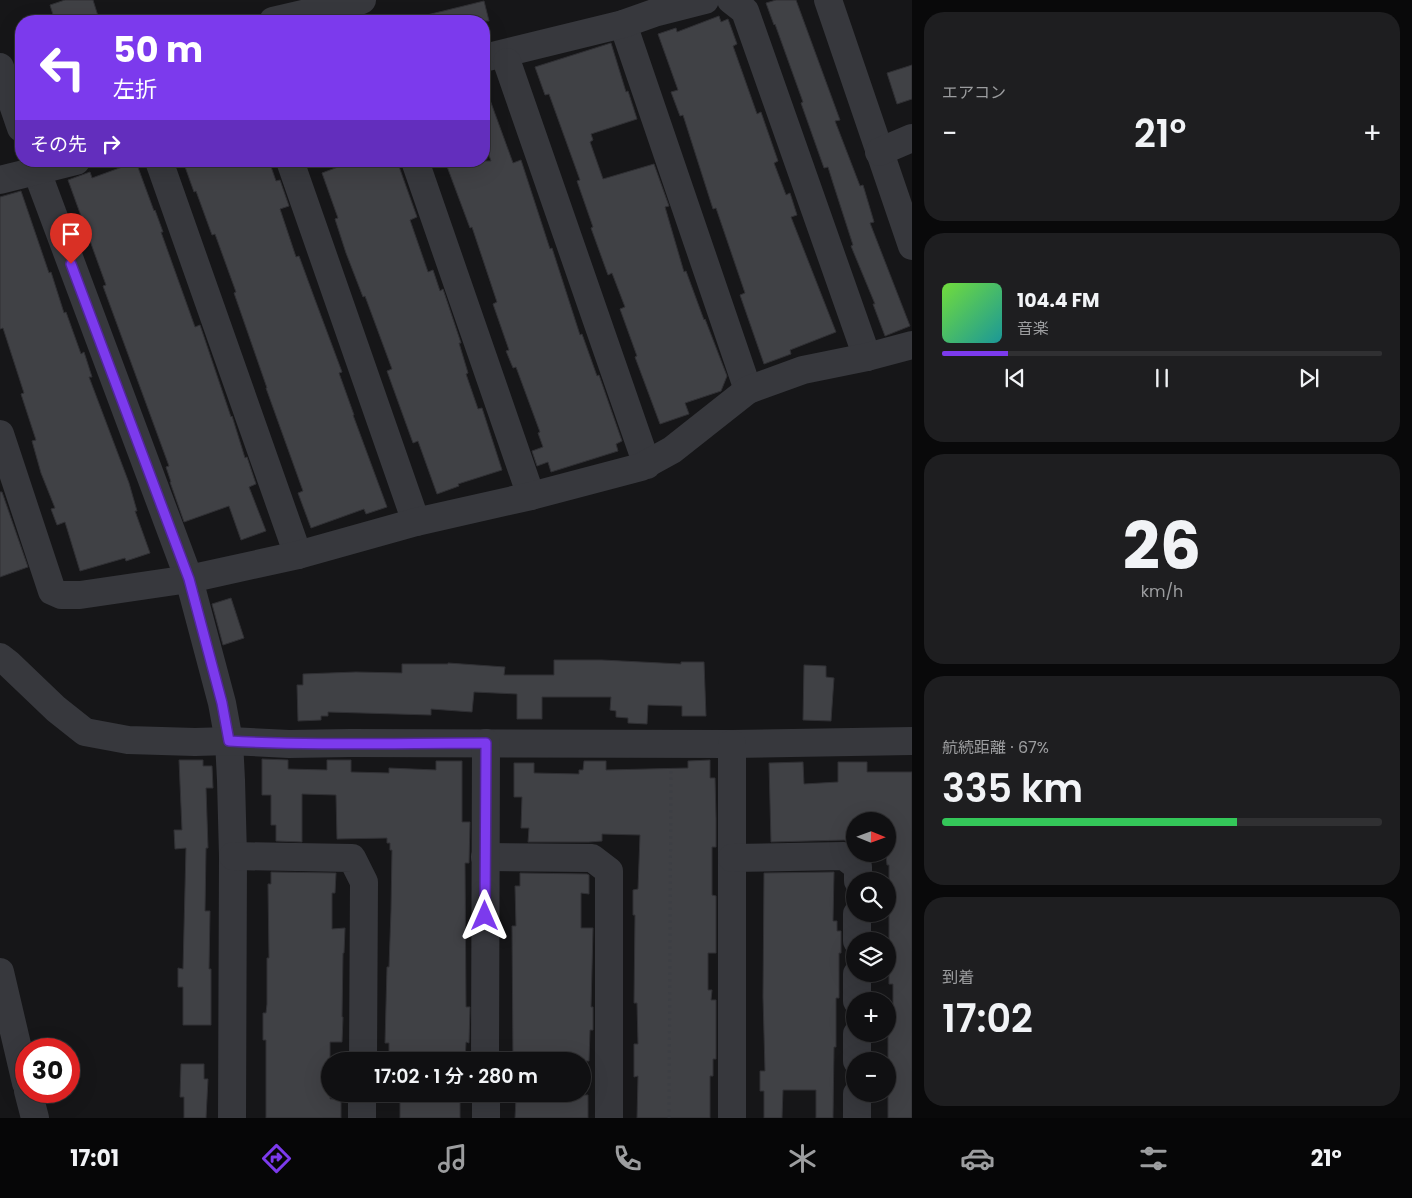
<!DOCTYPE html>
<html lang="ja">
<head>
<meta charset="utf-8">
<style>
  :root { --surface:#101012; --page:#1e1e20; --text:#f1f3f6; --muted:#9c9d9f; --line:#303032; --accent:#7c3aed }
  body { margin:0; font-family:Poppins,"Noto Sans JP",sans-serif; background:var(--page); color:var(--text); height:100vh; display:flex; flex-direction:column; font-size:19px; white-space:nowrap }
  * { box-sizing:border-box; margin:0 }
  p { font-size:16px; color:var(--muted) }
  .icon { flex:none; width:28px; height:28px; fill:none; stroke:currentColor; stroke-width:2; stroke-linecap:round; stroke-linejoin:round }
  .map { position:relative; flex:1; overflow:hidden }
  .sheet { display:flex; flex-direction:column; gap:12px; padding:12px; background:#09090a; width:500px }
  .sheet>* { flex:none }
  .hud { position:absolute; left:15px; top:15px; width:475px; height:152px; border-radius:20px; box-shadow:0 5px 20px #0002,0 0 0 1px var(--line); background:#7c3aed; color:#fff; overflow:hidden }
  .needle { width:32px; rotate:91deg }
  .controls { position:absolute; left:846px; top:812px; display:grid; gap:10px }
  .controls a { display:grid; place-items:center; width:50px; height:50px; border-radius:50%; background:var(--surface); box-shadow:0 5px 20px #0002,0 0 0 1px var(--line); font-size:25px }
  .speed { position:absolute; left:15px; top:1038px; display:flex; gap:10px; font-size:25px; font-weight:700; text-align:center }
  .speed>* { display:grid; place-content:center; width:65px; height:65px; border-radius:50%; background:var(--surface); box-shadow:0 5px 20px #0002,0 0 0 1px var(--line); line-height:1 }
  .speed .limit { border:8px solid #d22; background:#fff; color:#111 }
  .pin { position:absolute; display:grid; place-items:center; width:42px; height:42px; color:#fff; margin:-51px -21px; border-radius:50% 50% 50% 0; rotate:-45deg; box-shadow:0 0 5px #0007 }
  .pin .icon { rotate:45deg }
  .me { position:absolute; width:55px; margin:-28px; rotate:0deg; stroke-linejoin:round; filter:drop-shadow(0 0 4px #0008) }
  .turn { display:flex; align-items:center; gap:18px; height:105px; padding:0 15px; font-size:22px }
  .turn .icon { width:65px; height:65px; stroke-width:2.5 }
  .turn b { display:block; font-size:35px; line-height:42px }
  .then { display:flex; align-items:center; height:48px; padding:0 15px; background:#0003; gap:10px; font-size:19px }
  .big { font-size:38px; font-weight:600; line-height:1.1 }
  .sheet .tile { flex:1; display:flex; flex-direction:column; justify-content:center; gap:8px; min-width:0; padding:0 18px; border-radius:20px; background:var(--page) }
  .sheet .dial { align-items:center; gap:0 }
  .dial b { font-size:65px; line-height:1 }
  .song { display:flex; align-items:center; gap:15px }
  .cover { width:60px; height:60px; border-radius:8px; background:linear-gradient(135deg,hsl(100 70% 55%),hsl(180 70% 35%)) }
  .played { height:5px; border-radius:2px; background:linear-gradient(90deg,var(--accent) 15%,var(--line) 15%) }
  .keys { display:flex; justify-content:space-around; direction:ltr }
  .heat { display:flex; justify-content:space-between; align-items:center; font-size:28px; direction:ltr }
  .charge { height:8px; border-radius:4px; background:linear-gradient(90deg,#34c759 67%,var(--line) 0) }
  .trip { position:absolute; left:321px; top:1052px; width:270px; height:50px; border-radius:25px; background:var(--surface); box-shadow:0 5px 20px #0002,0 0 0 1px var(--line); font-weight:600; line-height:50px; text-align:center }
  .tab-bar { display:flex; height:80px; justify-content:space-around; align-items:center; background:#060607; color:var(--muted) }
  .tab-bar .icon { width:35px; height:35px }
  .tab-bar .selected { color:var(--accent) }
  .tab-bar b { font-size:22px; color:var(--text) }
  main { display:flex; flex:1; min-height:0 }
  .map>svg:first-child { display:block }
  .building { fill:#404145; stroke:#303034 }
  .lines { fill:none; stroke-linecap:round; stroke-linejoin:round }
  .path { stroke:#3d3f44; stroke-width:3; stroke-dasharray:2.5 4; stroke-linecap:butt }
  .minor { stroke:#37383d; stroke-width:28 }
  .route-casing { stroke:#51269a; stroke-width:12 }
  .route { stroke:#7c3aed; stroke-width:9 }
</style>
</head>
<body>
<main>
<div class="map">
<svg width="912" height="1118" viewBox="0 0 912 1118">
  <rect width="100%" height="100%" fill="#161618"/>
  <!-- building -->
  <g class="building">
    <polygon points="65,0 93,0 98,16 82,21 55,21 50,5"/>
    <polygon points="776,0 796,0 840,120 835,121 860,186 863,185 874,222 870,223 910,326 885,336 873,304 875,304 851,246 853,245 833,183 828,167 824,168 801,103 803,102 775,24 774,25 766,3"/>
    <polygon points="484,1 489,21 428,21 427,15"/>
    <polygon points="719,16 721,22 728,19 737,44 733,46 757,114 761,112 778,161 774,163 786,195 790,193 797,215 791,217 836,332 790,350 791,354 764,364 740,295 745,293 716,208 713,209 683,115 680,116 671,92 678,90 658,34 676,28 677,32"/>
    <polygon points="611,43 626,92 628,91 637,119 591,134 593,140 590,142 603,179 654,164 669,206 665,207 684,272 686,271 704,320 705,319 727,376 721,391 685,403 689,414 660,424 635,357 637,356 620,309 625,307 612,273 608,275 591,228 593,227 577,181 580,180 549,94 545,95 535,67"/>
    <polygon points="912,65 912,99 897,104 887,73"/>
    <polygon points="486,89 513,163 521,160 550,249 552,248 580,335 582,334 597,376 599,375 622,441 616,444 618,451 551,472 548,462 537,466 532,451 543,447 538,433 540,432 516,367 513,368 506,351 509,350 493,304 497,302 472,227 470,228 445,161 491,161 484,141 484,90"/>
    <polygon points="183,161 269,161 276,181 280,180 289,206 280,209 296,257 299,256 314,297 342,372 339,373 354,415 353,415 387,507 366,514 364,509 311,528 298,493 303,491 266,388 267,388 234,293 236,292 215,234 212,235 196,191 194,192"/>
    <polygon points="354,161 397,161 417,217 410,220 428,272 433,270 440,291 443,289 461,343 459,343 468,373 466,374 478,409 482,408 502,470 458,484 459,486 437,494 418,441 413,443 387,371 392,369 365,296 363,297 346,253 335,219 338,218 322,173"/>
    <polygon points="136,162 154,211 155,210 163,232 161,232 195,327 200,325 231,417 232,416 245,458 247,457 256,484 249,487 266,531 241,540 229,506 184,522 170,482 171,482 166,467 169,466 103,286 106,285 68,180 90,172 92,178"/>
    <polygon points="21,191 49,273 51,272 64,313 66,312 81,354 84,352 92,377 89,377 129,483 137,511 135,511 150,553 126,561 125,558 80,571 65,522 57,525 51,509 55,508 41,473 32,441 36,440 21,394 24,393 3,328 0,329 0,197"/>
    <polygon points="0,492 2,492 28,567 0,577"/>
    <polygon points="231,598 244,638 223,645 212,604"/>
    <polygon points="554,660 602,660 681,664 681,662 704,662 706,716 682,716 682,706 648,705 647,724 628,723 628,718 616,717 616,711 610,710 611,697 542,697 542,719 517,719 517,694 474,692 472,712 431,709 431,715 328,712 328,716 321,716 321,720 298,721 297,685 303,685 303,674 356,672 402,673 402,664 448,664 448,663 505,667 504,675 554,675"/>
    <polygon points="804,665 826,666 826,677 834,678 831,721 803,720"/>
    <polygon points="262,759 288,760 288,769 327,770 327,760 351,760 351,772 389,773 389,768 436,770 436,761 462,761 462,822 470,822 469,863 465,863 466,1007 470,1007 469,1043 466,1042 465,1061 389,1061 389,1043 385,1043 387,967 389,967 391,911 392,850 390,850 390,843 387,843 387,838 337,839 336,795 302,794 302,842 276,841 276,825 271,825 271,795 262,795"/>
    <polygon points="179,760 203,760 203,766 212,766 213,788 206,788 208,848 206,848 205,911 210,911 209,969 211,969 211,1025 183,1025 183,987 178,987 178,968 183,969 186,848 175,849 174,830 182,830"/>
    <polygon points="710,760 710,778 715,778 716,818 716,847 712,847 712,895 716,896 716,953 708,953 708,990 712,990 711,1000 716,1000 716,1059 713,1059 713,1076 710,1076 710,1118 637,1118 638,1076 634,1077 634,1044 638,1044 637,1003 634,1003 635,915 633,915 633,890 638,889 640,835 602,834 602,841 589,842 528,842 529,828 521,828 522,797 514,797 514,763 534,763 534,773 579,774 579,770 583,770 584,761 606,761 606,770 688,768 688,761"/>
    <polygon points="803,762 804,784 838,782 838,762 867,762 867,772 912,772 912,1118 888,1118 888,1026 893,1026 893,984 889,984 889,865 887,865 886,854 888,821 855,821 853,842 844,840 771,842 769,763"/>
    <polygon points="271,872 336,873 335,893 332,893 332,929 345,928 344,953 343,953 342,1017 343,1017 342,1042 330,1042 330,1099 341,1099 341,1118 266,1118 266,1040 263,1040 263,1013 266,1013 267,1004 267,958 269,958 268,884 271,884"/>
    <polygon points="834,872 833,921 837,921 837,931 841,931 841,953 839,953 839,998 836,998 836,1047 834,1047 833,1118 816,1118 816,1090 783,1090 782,1118 764,1118 764,1091 760,1091 760,1071 765,1071 763,997 764,873"/>
    <polygon points="520,873 587,874 589,875 589,894 581,893 581,928 593,928 591,1007 593,1007 593,1030 590,1030 589,1061 513,1061 512,926 516,926 515,886 520,886"/>
    <polygon points="181,1064 204,1064 204,1079 208,1079 206,1118 184,1118 184,1097 180,1097"/>
    <polygon points="435,1095 460,1095 460,1118 400,1118 400,1096 435,1097"/>
    <polygon points="565,1095 588,1095 588,1118 515,1118 516,1097 565,1098"/>
  </g>
  <g class="lines">
    <!-- path -->
    <polyline class="path" points="669,1118 671,767"/>
    <!-- minor -->
    <g class="minor">
      <polyline points="731,0 745,11 867,357"/>
      <polyline points="828,0 912,246"/>
      <polyline points="273,21 362,0"/>
      <polyline points="623,24 748,390"/>
      <polyline points="484,58 623,24 654,13 705,0"/>
      <polyline points="507,62 647,465"/>
      <polyline points="0,67 21,128"/>
      <polyline points="879,152 912,138"/>
      <polyline points="33,161 189,579 222,703 229,741 231,780 233,856 232,1118"/>
      <polyline points="159,161 298,555"/>
      <polyline points="290,161 416,522"/>
      <polyline points="415,161 531,496"/>
      <polyline points="0,180 76,161"/>
      <polyline points="0,434 52,591 61,595 80,595 189,579 298,555 416,522 531,496 641,467 672,450 748,390 803,370 867,357 912,345"/>
      <polyline points="0,657 9,664 56,709 85,732 128,740 195,742 229,741 289,744 350,743 732,744 912,741"/>
      <polyline points="732,744 732,1118"/>
      <polyline points="233,856 352,858 364,882 363,1061"/>
      <polyline points="485,857 592,858 609,871 609,1118"/>
      <polyline points="732,858 844,856 858,867 858,881"/>
      <polyline points="857,941 857,914"/>
      <polyline points="0,972 26,1083"/>
      <polyline points="857,1001 857,974"/>
      <polyline points="485,1061 486,743"/>
      <polyline points="857,1061 857,1034"/>
      <polyline points="28,1091 35,1118"/>
      <polyline points="486,1094 486,1118"/>
      <polyline points="362,1118 362,1094"/>
      <polyline points="857,1118 857,1094"/>
    </g>
  </g>
  <g class="lines">
    <!-- route casing -->
    <g class="route-casing">
      <path id="route" d="M 71,264 L 189,579 L 222,703 L 229,741 C 314,746 400,743 486,743 L 485,916"/>
    </g>
    <!-- route -->
    <use href="#route" class="route"/>
  </g>
</svg>
<div class="controls">
<a><svg class="needle" viewBox="-14 -14 28 28"><path d="M0-13l5 13h-10z" fill="#e53935"/><path d="M0 13l5-13h-10z" fill="#9c9d9f"/></svg></a>
<a><svg class="icon" aria-label="search" viewBox="0 0 24 24"><circle cx="10" cy="10" r="6"/><path d="M15 15l6 6"/></svg></a>
<a><svg class="icon" aria-label="layers" viewBox="0 0 24 24"><path d="M12 4l9 5-9 5-9-5zM3 14l9 5 9-5"/></svg></a>
<a>+</a>
<a>−</a>
</div>
<div class="speed"><div class="limit">30</div></div>
<div class="pin" style="left:71px;top:264px;background:#d93025"><svg class="icon" aria-label="arrive" viewBox="0 0 24 24"><path d="M6 21V4h12l-3 4 3 4H6"/></svg></div>
<svg class="me" style="left:485px;top:916px" viewBox="-20 -20 40 40"><path d="M0-17L14 15 0 8-14 15z" fill="#7c3aed" stroke="#fff" stroke-width="4"/></svg>
<div class="trip">17:02 · 1 分 · 280 m</div>
<div class="hud">
<div class="turn"><svg class="icon" aria-label="left" viewBox="0 0 24 24"><path d="M17 20v-9H6M10 6l-5 5 5 5"/></svg><div><b>50 m</b>左折</div></div>
<div class="then">その先<svg class="icon" aria-label="right" viewBox="0 0 24 24"><path d="M7 20v-9h11M14 6l5 5-5 5"/></svg></div>
</div>
</div>
<section class="sheet">
<div class="tile"><p>エアコン</p>
<div class="heat"><a>−</a><b class="big">21°</b><a>+</a></div>
</div>
<div class="tile">
<div class="song"><i class="cover"></i><div><b>104.4 FM</b><p>音楽</p></div></div>
<div class="played"></div>
<div class="keys"><svg class="icon" aria-label="previous" viewBox="0 0 24 24"><path d="M18 5L8 12l10 7zM5 5v14"/></svg><svg class="icon" aria-label="pause" viewBox="0 0 24 24"><path d="M8 5v14M16 5v14"/></svg><svg class="icon" aria-label="next" viewBox="0 0 24 24"><path d="M6 5l10 7-10 7zM19 5v14"/></svg></div>
</div>
<div class="tile dial"><b>26</b><p>km/h</p></div>
<div class="tile"><p>航続距離 · 67%</p><b class="big">335 km</b><div class="charge"></div></div>
<div class="tile"><p>到着</p><b class="big">17:02</b></div>
</section>
</main>
<nav class="tab-bar">
<b>17:01</b>
<svg class="icon selected" aria-label="directions" viewBox="0 0 24 24"><path d="M12 3l9 9-9 9-9-9zM9 14v-3h6M13 9l2 2-2 2"/></svg>
<svg class="icon" aria-label="music" viewBox="0 0 24 24"><path d="M9 18V5l10-2v13"/><circle cx="6" cy="18" r="3"/><circle cx="16" cy="16" r="3"/></svg>
<svg class="icon" aria-label="phone" viewBox="0 0 24 24"><path d="M5 4h4l2 5-3 2q2 4 5 5l2-3 5 2v4C11 20 4 13 5 4z"/></svg>
<svg class="icon" aria-label="climate" viewBox="0 0 24 24"><path d="M12 3v18M4 7l16 10M4 17L20 7"/></svg>
<svg class="icon" aria-label="car" viewBox="0 0 24 24"><path d="M5 17H2v-5l4-1 3-4h7l3 4 3 1v5h-3M9 17h6M6 11h13"/><circle cx="7" cy="17" r="2"/><circle cx="17" cy="17" r="2"/></svg>
<svg class="icon" aria-label="filters" viewBox="0 0 24 24"><path d="M4 7h16M4 17h16"/><circle cx="9" cy="7" r="2"/><circle cx="15" cy="17" r="2"/></svg>
<b>21°</b>
</nav>
</body>
</html>
